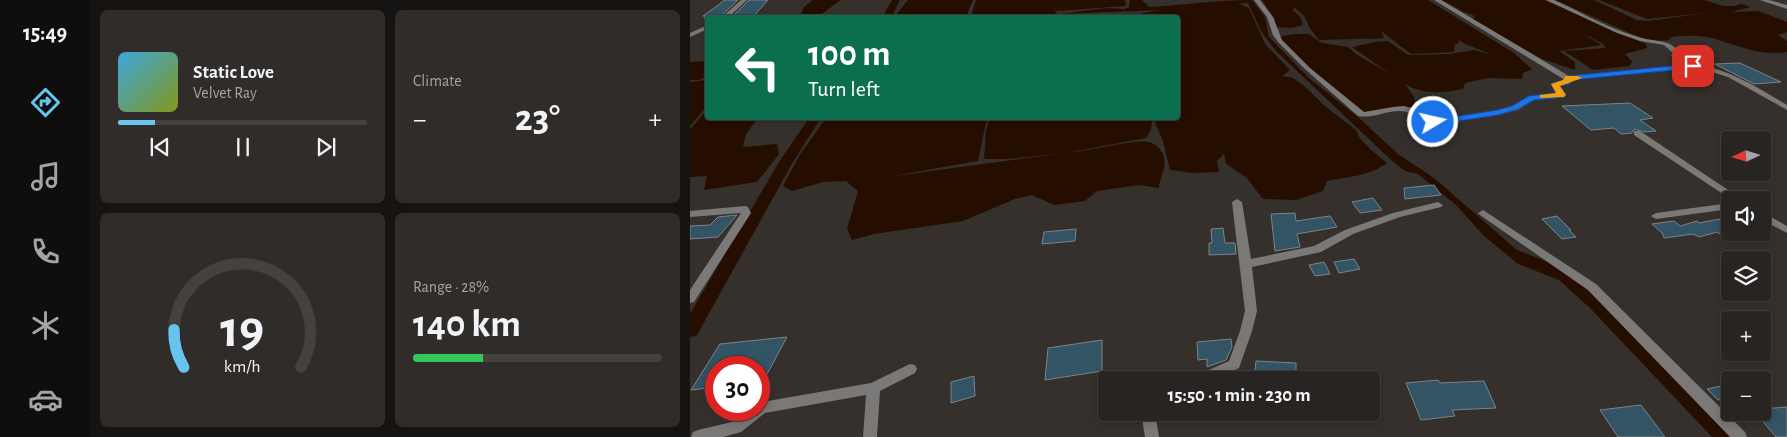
<!DOCTYPE html>
<html lang="en">
<head>
<meta charset="utf-8">
<style>
  :root { --surface:#282421; --page:#302c2a; --text:#f1f3f6; --muted:#a5a4a5; --line:#44413f; --accent:#67c4ef }
  body { margin:0; font-family:"Alegreya Sans",sans-serif; background:var(--page); color:var(--text); height:100vh; display:flex; flex-direction:column; font-size:19px; white-space:nowrap }
  * { box-sizing:border-box; margin:0 }
  p { font-size:16px; color:var(--muted) }
  .icon { flex:none; width:28px; height:28px; fill:none; stroke:currentColor; stroke-width:2; stroke-linecap:round; stroke-linejoin:round }
  .map { position:relative; flex:1; overflow:hidden }
  .panel { display:flex; flex-direction:column; gap:10px; padding:10px; background:#161412; width:600px }
  .panel>* { flex:none }
  .guide { position:absolute; left:15px; top:15px; width:475px; height:105px; border-radius:5px; box-shadow:0 2px 8px #0003,0 0 0 1px var(--line); background:#0b6e4f; color:#fff; overflow:hidden }
  .needle { width:32px; rotate:266deg }
  .tools { position:absolute; left:1031px; top:131px; display:grid; gap:10px }
  .tools a { display:grid; place-items:center; width:50px; height:50px; border-radius:5px; background:var(--surface); box-shadow:0 2px 8px #0003,0 0 0 1px var(--line); font-size:25px }
  .speed { position:absolute; left:15px; top:356px; display:flex; gap:10px; font-size:25px; font-weight:700; text-align:center }
  .speed>* { display:grid; place-content:center; width:65px; height:65px; border-radius:50%; background:var(--surface); box-shadow:0 2px 8px #0003,0 0 0 1px var(--line); line-height:1 }
  .speed .limit { border:8px solid #d22; background:#fff; color:#111 }
  .pin { position:absolute; display:grid; place-items:center; width:42px; height:42px; color:#fff; margin:-21px; border-radius:10px; box-shadow:0 2px 8px #0006 }
  .me { position:absolute; width:55px; margin:-28px; rotate:81deg; stroke-linejoin:round; filter:drop-shadow(0 0 4px #0008) }
  .turn { display:flex; align-items:center; gap:18px; height:105px; padding:0 20px; font-size:22px }
  .turn .icon { width:65px; height:65px; stroke-width:2.5 }
  .turn b { display:block; font-size:35px; line-height:42px }
  .big { font-size:38px; font-weight:600; line-height:1.1 }
  .panel .tile { flex:1; display:flex; flex-direction:column; justify-content:center; gap:8px; min-width:0; padding:0 18px; border-radius:8px; background:var(--page) }
  .panel .dial { align-items:center; gap:0 }
  .dial svg { height:130px; overflow:visible; fill:none; stroke:var(--line); stroke-width:7; stroke-linecap:round; text-anchor:middle }
  .dial text { fill:var(--text); stroke:none }
  .song { display:flex; align-items:center; gap:15px }
  .cover { width:60px; height:60px; border-radius:8px; background:linear-gradient(135deg,hsl(200 70% 55%),hsl(70 70% 35%)) }
  .played { height:5px; border-radius:2px; background:linear-gradient(90deg,var(--accent) 15%,var(--line) 15%) }
  .keys { display:flex; justify-content:space-around; direction:ltr }
  .heat { display:flex; justify-content:space-between; align-items:center; font-size:28px; direction:ltr }
  .charge { height:8px; border-radius:4px; background:linear-gradient(90deg,#34c759 28%,var(--line) 0) }
  .panel .tiles { flex:1; display:grid; gap:10px; grid-template-columns:repeat(2,1fr) }
  .trip { position:absolute; left:408px; top:371px; width:282px; height:50px; border-radius:5px; background:var(--surface); box-shadow:0 2px 8px #0003,0 0 0 1px var(--line); font-weight:600; line-height:50px; text-align:center }
  main { display:flex; flex:1; min-height:0 }
  .tab-bar { display:flex; flex-direction:column; width:90px; justify-content:space-around; align-items:center; background:#100e0d; color:var(--muted) }
  .tab-bar .icon { width:35px; height:35px }
  .tab-bar .selected { color:var(--accent) }
  .tab-bar b { font-size:22px; color:var(--text) }
  .map>svg:first-child { display:block }
  .water { fill:#250e00 }
  .lines { fill:none; stroke-linecap:round; stroke-linejoin:round }
  .canal { fill:#250e00; fill-rule:evenodd }
  .building { fill:#325464; stroke:#7d8387 }
  .minor { fill:#7b7977; fill-rule:evenodd }
  .tertiary { fill:#7b7977; fill-rule:evenodd }
  .route { fill:#1a73e8; stroke:#114b97 }
  .slow { fill:#f59e0b }
</style>
</head>
<body>
<main>
<nav class="tab-bar">
<b>15:49</b>
<svg class="icon selected" aria-label="directions" viewBox="0 0 24 24"><path d="M12 3l9 9-9 9-9-9zM9 14v-3h6M13 9l2 2-2 2"/></svg>
<svg class="icon" aria-label="music" viewBox="0 0 24 24"><path d="M9 18V5l10-2v13"/><circle cx="6" cy="18" r="3"/><circle cx="16" cy="16" r="3"/></svg>
<svg class="icon" aria-label="phone" viewBox="0 0 24 24"><path d="M5 4h4l2 5-3 2q2 4 5 5l2-3 5 2v4C11 20 4 13 5 4z"/></svg>
<svg class="icon" aria-label="climate" viewBox="0 0 24 24"><path d="M12 3v18M4 7l16 10M4 17L20 7"/></svg>
<svg class="icon" aria-label="car" viewBox="0 0 24 24"><path d="M5 17H2v-5l4-1 3-4h7l3 4 3 1v5h-3M9 17h6M6 11h13"/><circle cx="7" cy="17" r="2"/><circle cx="17" cy="17" r="2"/></svg>
</nav>
<section class="panel">
<div class="tiles">
<div class="tile">
<div class="song"><i class="cover"></i><div><b>Static Love</b><p>Velvet Ray</p></div></div>
<div class="played"></div>
<div class="keys"><svg class="icon" aria-label="previous" viewBox="0 0 24 24"><path d="M18 5L8 12l10 7zM5 5v14"/></svg><svg class="icon" aria-label="pause" viewBox="0 0 24 24"><path d="M8 5v14M16 5v14"/></svg><svg class="icon" aria-label="next" viewBox="0 0 24 24"><path d="M6 5l10 7-10 7zM19 5v14"/></svg></div>
</div>
<div class="tile"><p>Climate</p>
<div class="heat"><a>−</a><b class="big">23°</b><a>+</a></div>
</div>
<div class="tile dial"><svg viewBox="0 0 100 80">
<path d="M14 69A42 42 0 1 1 86 69"/>
<path d="M14 69A42 42 0 0 1 8 46" stroke="#67c4ef"/>
<text x="50" y="56" font-size="32" font-weight="700">19</text>
<text x="50" y="72" font-size="11">km/h</text>
</svg></div>
<div class="tile"><p>Range · 28%</p><b class="big">140 km</b><div class="charge"></div></div>
</div>
</section>
<div class="map">
<svg width="1097" height="437" viewBox="0 0 1097 437">
  <rect width="100%" height="100%" fill="#35302c"/>
  <!-- water -->
  <g class="water">
    <path d="M 123,0 L 151,0 C 127,16 135,18 104,17 L 110,16 L 114,7 Z"/>
    <polygon points="218,0 283,0 276,17 204,17"/>
    <polygon points="286,0 435,0 436,6 366,11 363,7 368,16 361,17 281,17"/>
    <path d="M 440,0 L 452,0 L 459,7 C 493,5 527,0 562,0 L 575,17 L 579,37 L 619,78 L 668,117 L 708,154 L 744,178 L 827,250 L 878,270 L 1042,437 L 1022,437 L 900,308 L 869,280 L 828,264 L 794,236 L 766,205 L 728,174 L 715,171 L 700,159 L 587,52 L 572,33 L 558,3 L 538,4 L 547,3 L 559,8 L 575,44 L 600,70 L 592,76 L 603,78 L 613,85 L 636,107 L 666,130 L 669,137 L 680,149 L 697,163 C 679,176 657,177 637,181 L 633,191 L 606,200 L 573,199 L 556,177 L 536,164 L 534,154 L 527,161 L 529,172 L 503,173 L 480,170 L 473,141 L 463,118 L 488,118 L 488,18 L 444,17 L 453,13 L 471,10 L 370,14 L 417,8 L 434,9 L 439,7 Z"/>
    <path d="M 572,0 L 738,0 L 824,53 L 842,69 L 833,73 L 832,79 L 798,78 L 775,83 L 773,89 C 754,93 732,95 715,84 L 724,97 L 726,108 L 673,114 L 661,106 L 586,37 L 604,34 L 619,34 L 632,43 L 658,47 L 666,54 L 700,74 L 662,47 L 685,42 L 698,41 L 718,55 L 759,54 L 784,50 L 803,55 L 775,44 L 761,34 L 770,41 L 765,45 L 764,52 L 721,54 L 691,31 L 694,38 C 684,40 675,38 665,39 C 653,39 642,40 629,40 L 621,30 L 614,16 L 604,7 L 603,10 L 611,18 L 613,25 L 601,28 L 584,27 L 585,20 Z"/>
    <polygon points="752,0 854,0 956,44 957,48 935,54 942,61 940,66 903,70 874,51 916,48 912,43 893,34 912,45 869,51 885,62 885,70 852,59 783,19 785,16 774,12"/>
    <path d="M 865,0 L 904,0 L 947,20 L 958,21 L 1016,13 L 957,19 L 909,0 L 1014,0 L 1033,6 L 1044,6 L 1051,4 L 1061,7 L 1041,12 L 1068,11 L 1097,22 L 1097,32 L 1088,35 L 1097,41 L 1097,52 C 1074,56 1054,48 1032,41 C 1016,35 999,35 982,37 L 979,40 L 968,41 L 951,38 Z"/>
    <polygon points="17,61 17,76 9,80 0,80 0,62"/>
    <polygon points="17,80 17,106 0,126 0,82"/>
    <polygon points="17,110 18,118 68,118 56,134 53,147 87,144 89,154 67,182 14,190 17,176 0,177 0,129"/>
    <path d="M 136,118 L 297,118 L 288,161 L 197,177 L 375,153 L 319,159 L 294,159 L 296,130 L 300,118 L 460,118 L 462,120 L 461,130 L 456,138 L 381,152 C 399,152 449,137 462,143 C 468,146 473,152 474,158 C 477,168 469,178 469,188 L 449,185 L 407,191 L 395,201 L 364,205 L 342,195 L 325,199 L 273,221 L 184,234 L 162,240 L 157,229 L 168,191 L 156,181 L 133,182 L 102,191 L 93,186 L 109,156 Z"/>
  </g>
  <g class="lines">
    <!-- canal -->
    <g class="canal">
      <polygon points="202,0 210,0 201,18 192,18"/>
      <polygon points="119,118 131,118 103,162 7,335 0,337 0,314 89,162"/>
    </g>
  </g>
  <!-- building -->
  <g class="building">
    <polygon points="35,0 48,0 29,18 14,18 16,16 13,16"/>
    <polygon points="59,0 78,0 62,18 41,18"/>
    <polygon points="1050,63 1091,82 1064,84 1025,64"/>
    <polygon points="940,103 963,118 950,120 966,131 955,132 944,129 942,133 931,134 924,128 901,130 872,106"/>
    <polygon points="744,185 751,195 715,199 714,188"/>
    <polygon points="683,198 692,210 670,213 662,202"/>
    <polygon points="605,213 606,221 640,216 647,227 607,234 610,247 585,251 581,214"/>
    <polygon points="47,215 28,237 0,239 0,226 20,225 28,217"/>
    <polygon points="867,216 881,230 879,230 886,237 872,239 852,219"/>
    <polygon points="1030,219 1040,226 1040,241 1027,232 1009,237 1003,234 974,238 973,234 962,224 984,221 990,226 1007,221 1009,223"/>
    <polygon points="533,228 535,243 545,243 546,254 519,255 519,243 522,243 521,229"/>
    <polygon points="386,229 385,241 352,244 354,232"/>
    <polygon points="664,259 670,269 649,273 644,262"/>
    <polygon points="634,262 640,274 625,276 619,265"/>
    <polygon points="97,337 69,389 69,368 26,368 26,387 1,390 30,344"/>
    <polygon points="541,339 542,347 536,360 517,367 517,359 508,360 507,342"/>
    <polygon points="412,340 412,371 355,380 358,348"/>
    <polygon points="566,361 606,363 606,380 564,380"/>
    <polygon points="284,376 285,396 261,403 261,382"/>
    <polygon points="748,380 750,383 794,381 806,408 762,410 765,416 731,420 716,383"/>
    <polygon points="1040,384 1040,398 1028,400 1017,389"/>
    <polygon points="951,405 975,437 928,437 910,410"/>
    <polygon points="1097,407 1097,437 1086,437 1065,412 1072,412 1072,409"/>
  </g>
  <g class="lines">
    <!-- minor -->
    <g class="minor">
      <polygon points="51,0 57,0 38,18 31,18"/>
      <path d="M 564,0 L 570,0 L 583,17 L 592,40 L 620,68 L 674,112 L 703,107 L 714,106 L 722,108 L 743,120 L 807,111 L 822,106 L 839,96 L 866,93 L 861,84 L 874,80 L 875,76 L 881,76 L 881,82 L 869,85 L 875,95 L 874,97 L 844,100 L 828,110 L 808,115 L 743,124 C 731,122 722,111 711,111 C 696,110 683,119 668,116 L 616,70 L 588,42 L 583,35 L 577,17 Z"/>
      <path d="M 856,0 L 864,0 C 893,13 921,30 952,38 C 967,42 980,39 990,53 L 989,55 L 1006,66 L 1001,67 L 982,56 L 981,55 L 983,53 L 974,45 L 950,41 L 927,33 Z"/>
      <polygon points="1070,0 1079,0 1097,5 1097,9"/>
      <polygon points="18,25 18,29 0,37 0,33"/>
      <polygon points="944,131 950,131 1053,200 1042,200 944,135"/>
      <polygon points="547,199 552,202 561,259 624,246 655,230 703,213 748,202 753,205 751,207 710,217 663,234 631,252 562,267 567,311 562,331 549,368 523,380 503,380 505,376 539,361 550,331 555,311 542,202"/>
      <polygon points="1040,203 1040,209 966,219 961,216 966,213"/>
      <polygon points="55,206 58,207 61,213 4,302 0,303 0,290 51,213 0,217 0,211"/>
      <polygon points="793,210 906,284 1055,432 1057,437 1040,437 898,290 790,215 788,213"/>
      <polygon points="1072,212 1097,226 1097,233 1072,220"/>
      <polygon points="220,364 225,365 227,369 225,373 190,391 187,437 173,437 176,395 75,413 51,432 33,437 1,437 3,432 8,430 42,422 58,410 69,410 69,403 72,402 181,383"/>
      <polygon points="451,412 465,412 469,437 455,437"/>
    </g>
    <!-- tertiary -->
    <path class="tertiary" d="M 744,0 L 751,0 L 879,76 L 1003,64 C 1039,69 1067,87 1097,105 L 1097,110 L 1038,77 L 1015,70 L 1003,68 L 875,80 Z"/>
  </g>
  <!-- route -->
  <polygon class="route" points="1003,64 1006,65 1006,68 881,80 880,84 870,86 876,95 874,97 844,100 828,109 808,115 743,125 739,122 743,120 807,110 822,106 839,96 866,93 861,84 873,80 875,76 878,76"/>
  <!-- slow -->
  <polygon class="slow" points="875,76 888,76 892,78 870,86 876,95 874,97 850,98 850,95 866,93 861,84 873,80"/>
</svg>
<div class="tools">
<a><svg class="needle" viewBox="-14 -14 28 28"><path d="M0-13l5 13h-10z" fill="#e53935"/><path d="M0 13l5-13h-10z" fill="#a5a4a5"/></svg></a>
<a><svg class="icon" aria-label="sound" viewBox="0 0 24 24"><path d="M4 9h4l5-4v14l-5-4H4zM17 9q2 3 0 6"/></svg></a>
<a><svg class="icon" aria-label="layers" viewBox="0 0 24 24"><path d="M12 4l9 5-9 5-9-5zM3 14l9 5 9-5"/></svg></a>
<a>+</a>
<a>−</a>
</div>
<div class="speed"><div class="limit">30</div></div>
<div class="pin" style="left:1003px;top:66px;background:#d93025"><svg class="icon" aria-label="arrive" viewBox="0 0 24 24"><path d="M6 21V4h12l-3 4 3 4H6"/></svg></div>
<svg class="me" style="left:743px;top:122px" viewBox="-20 -20 40 40"><circle r="17" fill="#1a73e8" stroke="#fff" stroke-width="3"/><path d="M0-11L8 9 0 5-8 9z" fill="#fff"/></svg>
<div class="trip">15:50 · 1 min · 230 m</div>
<div class="guide">
<div class="turn"><svg class="icon" aria-label="left" viewBox="0 0 24 24"><path d="M17 20v-9H6M10 6l-5 5 5 5"/></svg><div><b>100 m</b>Turn left</div></div>
</div>
</div>
</main>
</body>
</html>
